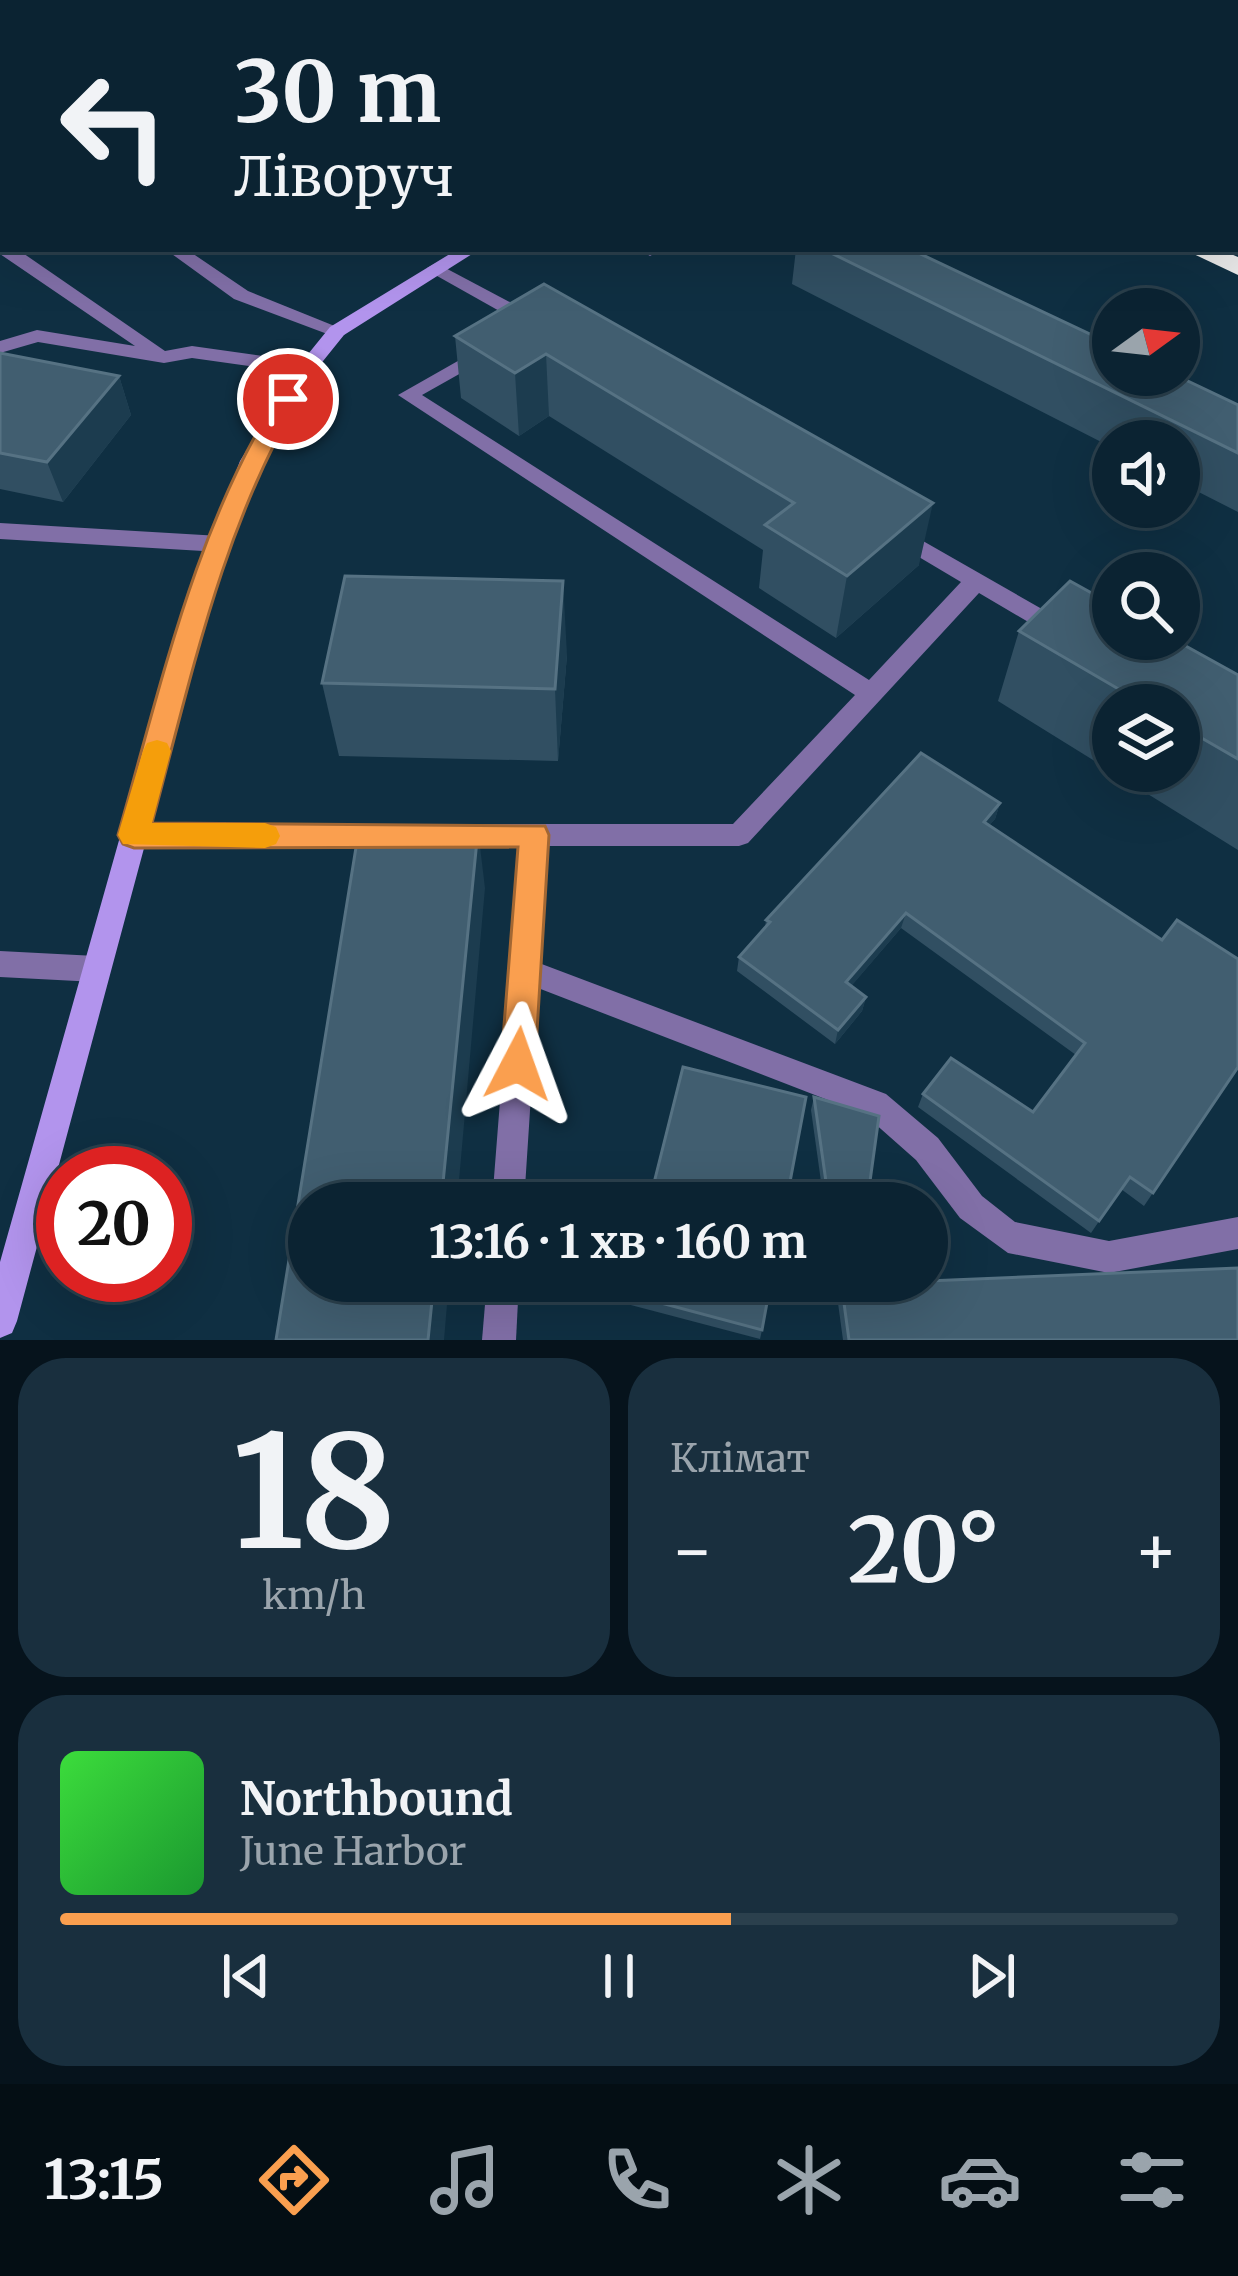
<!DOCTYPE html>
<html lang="uk">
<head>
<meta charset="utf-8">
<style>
  :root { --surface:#0b2332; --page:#192f3e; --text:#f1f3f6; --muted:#9aa4ac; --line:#2b404d; --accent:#fa9f4f }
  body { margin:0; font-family:Merriweather,serif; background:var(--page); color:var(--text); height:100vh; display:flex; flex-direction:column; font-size:45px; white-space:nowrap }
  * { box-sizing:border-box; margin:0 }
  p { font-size:39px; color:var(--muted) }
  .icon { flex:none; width:66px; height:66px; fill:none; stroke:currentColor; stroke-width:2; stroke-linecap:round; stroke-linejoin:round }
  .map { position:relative; height:1340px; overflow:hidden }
  .sheet { display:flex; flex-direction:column; gap:18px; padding:18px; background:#06131c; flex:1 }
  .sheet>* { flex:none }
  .guide { position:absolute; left:0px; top:0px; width:1239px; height:252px; box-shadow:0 12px 48px #0002,0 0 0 3px var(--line); background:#0b2332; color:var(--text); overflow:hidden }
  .needle { width:78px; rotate:75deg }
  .controls { position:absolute; left:1092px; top:288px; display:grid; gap:24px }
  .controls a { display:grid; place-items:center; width:108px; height:108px; border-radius:50%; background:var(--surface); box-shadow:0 12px 48px #0002,0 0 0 3px var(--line); font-size:60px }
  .speed { position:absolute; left:36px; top:1146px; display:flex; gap:24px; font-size:60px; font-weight:700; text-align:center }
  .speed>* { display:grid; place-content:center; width:156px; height:156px; border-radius:50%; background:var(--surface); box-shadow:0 12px 48px #0002,0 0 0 3px var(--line); line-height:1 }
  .speed .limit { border:18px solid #d22; background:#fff; color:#111 }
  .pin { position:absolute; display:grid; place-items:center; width:102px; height:102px; color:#fff; margin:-51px; border:6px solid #fff; border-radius:50%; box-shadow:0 3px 12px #0007 }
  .me { position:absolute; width:132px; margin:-66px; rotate:4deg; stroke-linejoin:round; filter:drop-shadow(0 0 9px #0008) }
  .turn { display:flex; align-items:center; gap:42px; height:252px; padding:0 36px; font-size:54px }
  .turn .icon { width:156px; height:156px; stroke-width:2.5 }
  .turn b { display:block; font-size:84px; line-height:102px }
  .big { font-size:90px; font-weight:700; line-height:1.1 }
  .sheet .tile { flex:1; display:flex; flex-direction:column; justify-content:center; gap:18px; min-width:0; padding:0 42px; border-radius:48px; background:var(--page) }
  .sheet .dial { align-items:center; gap:0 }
  .dial b { font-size:156px; line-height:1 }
  .song { display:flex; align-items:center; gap:36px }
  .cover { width:144px; height:144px; border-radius:18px; background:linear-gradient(135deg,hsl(120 70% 55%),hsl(130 70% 35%)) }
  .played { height:12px; border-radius:6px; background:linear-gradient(90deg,var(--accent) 60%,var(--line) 60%) }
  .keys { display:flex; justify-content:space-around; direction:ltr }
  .heat { display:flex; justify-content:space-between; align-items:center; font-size:66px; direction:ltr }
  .sheet .tiles { flex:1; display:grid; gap:18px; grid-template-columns:1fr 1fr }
  .tile:last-child { grid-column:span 2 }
  .trip { position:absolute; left:288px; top:1182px; width:660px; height:120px; border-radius:60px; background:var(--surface); box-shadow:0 12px 48px #0002,0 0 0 3px var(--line); font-weight:700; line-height:120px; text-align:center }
  .tabs { display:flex; height:192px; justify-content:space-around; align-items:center; background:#040e14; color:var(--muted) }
  .tabs .icon { width:84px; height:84px }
  .tabs .active { color:var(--accent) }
  .tabs b { font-size:54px; color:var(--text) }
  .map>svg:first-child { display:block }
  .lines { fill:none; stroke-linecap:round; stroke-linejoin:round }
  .lane { fill:#816fa7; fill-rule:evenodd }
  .street { fill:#816fa7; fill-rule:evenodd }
  .secondary { fill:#b294ed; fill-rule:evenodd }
  .highway { fill:#e9e9e9; fill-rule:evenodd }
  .wall { fill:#314f62; fill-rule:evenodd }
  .shaded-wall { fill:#1c3c4f }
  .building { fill:#415e70; stroke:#567283; stroke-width:3 }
  .route { fill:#fa9f4f; stroke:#a26733; stroke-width:3 }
  .slow { fill:#f59e0b }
</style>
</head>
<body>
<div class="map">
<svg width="1238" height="1340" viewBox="0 0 1238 1340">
  <rect width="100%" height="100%" fill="#0f2f42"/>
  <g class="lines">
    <!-- lane -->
    <g class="lane">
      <polygon points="1072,0 1092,0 1094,3 1074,3"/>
      <polygon points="3,244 3,249 17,249 165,351 192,346 307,362 317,368 307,374 192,358 164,363 38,342 0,353 0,341 37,330 135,346 0,254"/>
      <polygon points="165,249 186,249 248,291 347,331 344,335 330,335 234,299"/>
      <polygon points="638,249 658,249 659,251 650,256"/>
      <polygon points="436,263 540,318 542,322 540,326 526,326 430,272 427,268"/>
      <polygon points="486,345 496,351 493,355 422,395 869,680 961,582 887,538 884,533 887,528 895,525 1070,625 1074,631 1062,640 1054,637 979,593 748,843 739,846 547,846 539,963 886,1094 938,1138 982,1196 1015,1222 1109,1241 1238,1217 1238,1249 1109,1273 1008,1253 960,1218 916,1160 864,1114 538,988 524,1203 492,1203 520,846 447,846 438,843 434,835 438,827 447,824 733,824 855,695 398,395"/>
      <polygon points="0,523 220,536 231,544 220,552 0,539"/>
      <polygon points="133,824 388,824 397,827 401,835 397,843 388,846 133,846 124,843 120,835 124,827"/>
      <polygon points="0,951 96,956 106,960 110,969 106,978 96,982 0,977"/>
      <polygon points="487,1281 519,1281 516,1340 482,1340"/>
    </g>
    <!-- street -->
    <g class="street">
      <polygon points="761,0 781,0 783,3 763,3"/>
      <rect x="1236" y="189" width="2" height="10"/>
    </g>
    <!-- secondary -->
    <polygon class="secondary" points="458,249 480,249 344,335 315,371 260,461 208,610 17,1321 12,1333 0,1338 0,1262 184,610 240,461 300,364 330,327"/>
    <!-- highway -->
    <g class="highway">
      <polygon points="597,0 624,0 626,3 599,3"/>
      <polygon points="1183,249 1219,249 1238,257 1238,275"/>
    </g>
  </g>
  <!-- wall -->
  <g class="wall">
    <polygon points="0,0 3,3 3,106 0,103"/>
    <polygon points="172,0 391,0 397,3 177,3"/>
    <polygon points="1236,6 1238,7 1238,122 1236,121"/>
    <polygon points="796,249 910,249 1238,405 1238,512 1179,482 1179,441 1113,441 1113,448 792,284"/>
    <polygon points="544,284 919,565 836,638 759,588 763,550 549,416 519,436 461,398 455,336"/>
    <polygon points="0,353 119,376 131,415 63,502 0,489"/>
    <path d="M 1019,631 L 1238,675 L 1238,850 L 998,701 ZM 1113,705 L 1179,705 L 1179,771 L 1113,771 Z"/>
    <polygon points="567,655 558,761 339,756 322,683"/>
    <polygon points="1000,803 995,819 989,825 1238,1067 1144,1206 1121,1189 1091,1233 918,1107 923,1094 1033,1112 1076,1055 901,928 851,986 866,997 862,1011 835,1044 737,971 739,957 765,928 766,920"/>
    <polygon points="814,1097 867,1203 824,1203 811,1110"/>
    <polygon points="835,1281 856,1281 855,1283 1238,1340 843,1340"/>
    <polygon points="627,1294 762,1330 760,1339 627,1304"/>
  </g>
  <!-- shaded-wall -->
  <g class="shaded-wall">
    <polygon points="546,354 549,416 519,436 515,373"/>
    <polygon points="119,376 131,415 63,502 47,462"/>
    <polygon points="933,503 919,565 836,638 847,576"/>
    <polygon points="563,581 567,655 558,761 555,689"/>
    <polygon points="1000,803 995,819 979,837 984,822"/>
    <polygon points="478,830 485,888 457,1203 441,1203"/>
    <polygon points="906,913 901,928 842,997 846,982"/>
    <polygon points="866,997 862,1011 835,1044 838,1030"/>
    <polygon points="434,1281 449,1281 444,1340 428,1340"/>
  </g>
  <!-- building -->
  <g class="building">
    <polygon points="0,0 95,0 100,3 3,3 3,61 0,59"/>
    <polygon points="268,0 391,0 397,3 274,3"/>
    <polygon points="1103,0 1217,0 1226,3 1111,3"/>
    <polygon points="1236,6 1238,7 1238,47 1236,46"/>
    <polygon points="823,249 910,249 1113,345 1113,375 1175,375 1238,405 1238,453"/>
    <polygon points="544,284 933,503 847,576 765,525 794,503 546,354 515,373 455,336"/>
    <polygon points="0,353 119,376 47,462 0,453"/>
    <polygon points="345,576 563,581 555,689 322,683"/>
    <polygon points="1070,581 1113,605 1113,639 1173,639 1238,675 1238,759 1179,725 1179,705 1146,705 1019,631"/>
    <polygon points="921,753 1000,803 984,822 1162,940 1177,920 1238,959 1238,1067 1153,1193 1130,1177 1099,1221 923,1094 951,1058 1033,1112 1085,1043 906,913 846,982 866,997 838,1030 739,957 770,922 766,920"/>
    <polygon points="359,829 478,830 441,1203 309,1203 309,1281 434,1281 428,1340 276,1340"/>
    <polygon points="683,1067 806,1097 786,1203 649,1203"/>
    <polygon points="814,1097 879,1116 867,1203 829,1203"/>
    <polygon points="1238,1268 1238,1340 849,1340 841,1281 856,1281 855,1283 927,1281"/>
    <polygon points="631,1281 771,1281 762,1330 627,1294"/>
  </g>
  <!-- route -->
  <path class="route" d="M 288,392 L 299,399 C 222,528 191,679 152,823 L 545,826 L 549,835 L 535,1064 L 530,1075 L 518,1079 L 506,1075 L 501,1064 L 518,847 L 134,848 L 123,844 L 118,835 C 161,686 195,526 280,394 Z"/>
  <!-- slow -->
  <polygon class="slow" points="157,740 167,743 171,751 152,823 265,823 276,827 280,836 276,844 265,848 123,844 118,835 143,751 147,743"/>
</svg>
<div class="controls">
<a><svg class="needle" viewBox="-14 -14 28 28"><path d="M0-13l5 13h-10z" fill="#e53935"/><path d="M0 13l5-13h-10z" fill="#9aa4ac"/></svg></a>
<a><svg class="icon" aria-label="sound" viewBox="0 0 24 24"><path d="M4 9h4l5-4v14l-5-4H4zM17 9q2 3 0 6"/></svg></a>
<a><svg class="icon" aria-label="search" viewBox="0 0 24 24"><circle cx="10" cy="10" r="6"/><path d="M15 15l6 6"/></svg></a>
<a><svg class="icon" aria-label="layers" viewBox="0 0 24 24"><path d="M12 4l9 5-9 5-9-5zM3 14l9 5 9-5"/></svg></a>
</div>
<div class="speed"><div class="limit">20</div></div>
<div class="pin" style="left:288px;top:399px;background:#d93025"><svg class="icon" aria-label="arrive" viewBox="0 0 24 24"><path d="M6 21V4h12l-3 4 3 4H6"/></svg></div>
<svg class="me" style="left:518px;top:1064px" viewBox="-20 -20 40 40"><path d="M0-17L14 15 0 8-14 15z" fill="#fa9f4f" stroke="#fff" stroke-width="4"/></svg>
<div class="trip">13:16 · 1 хв · 160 m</div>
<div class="guide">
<div class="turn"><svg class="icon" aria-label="left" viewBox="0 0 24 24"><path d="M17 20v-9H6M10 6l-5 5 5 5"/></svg><div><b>30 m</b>Ліворуч</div></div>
</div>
</div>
<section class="sheet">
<div class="tiles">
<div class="tile dial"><b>18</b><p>km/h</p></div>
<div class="tile"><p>Клімат</p>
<div class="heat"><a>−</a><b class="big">20°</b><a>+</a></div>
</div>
<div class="tile">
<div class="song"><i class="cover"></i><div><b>Northbound</b><p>June Harbor</p></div></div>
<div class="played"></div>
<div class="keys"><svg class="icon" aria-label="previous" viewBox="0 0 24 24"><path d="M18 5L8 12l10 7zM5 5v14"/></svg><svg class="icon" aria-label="pause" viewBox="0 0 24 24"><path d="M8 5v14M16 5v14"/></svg><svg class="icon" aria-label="next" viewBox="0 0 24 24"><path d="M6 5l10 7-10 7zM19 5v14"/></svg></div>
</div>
</div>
</section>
<nav class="tabs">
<b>13:15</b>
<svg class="icon active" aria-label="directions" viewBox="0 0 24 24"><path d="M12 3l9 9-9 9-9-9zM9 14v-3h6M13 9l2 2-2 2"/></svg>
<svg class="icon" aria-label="music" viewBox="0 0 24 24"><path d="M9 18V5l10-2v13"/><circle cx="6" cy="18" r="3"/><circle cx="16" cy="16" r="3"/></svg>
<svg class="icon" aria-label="phone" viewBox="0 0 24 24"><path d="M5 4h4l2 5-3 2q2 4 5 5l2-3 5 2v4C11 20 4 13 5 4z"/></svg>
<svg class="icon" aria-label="climate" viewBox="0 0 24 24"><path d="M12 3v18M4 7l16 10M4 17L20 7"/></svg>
<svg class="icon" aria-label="car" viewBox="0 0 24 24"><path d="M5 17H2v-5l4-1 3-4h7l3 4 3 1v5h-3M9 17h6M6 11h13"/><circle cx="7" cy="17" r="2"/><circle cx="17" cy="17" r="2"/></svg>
<svg class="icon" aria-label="filters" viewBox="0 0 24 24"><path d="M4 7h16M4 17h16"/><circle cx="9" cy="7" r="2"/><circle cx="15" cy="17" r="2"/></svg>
</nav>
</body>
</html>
